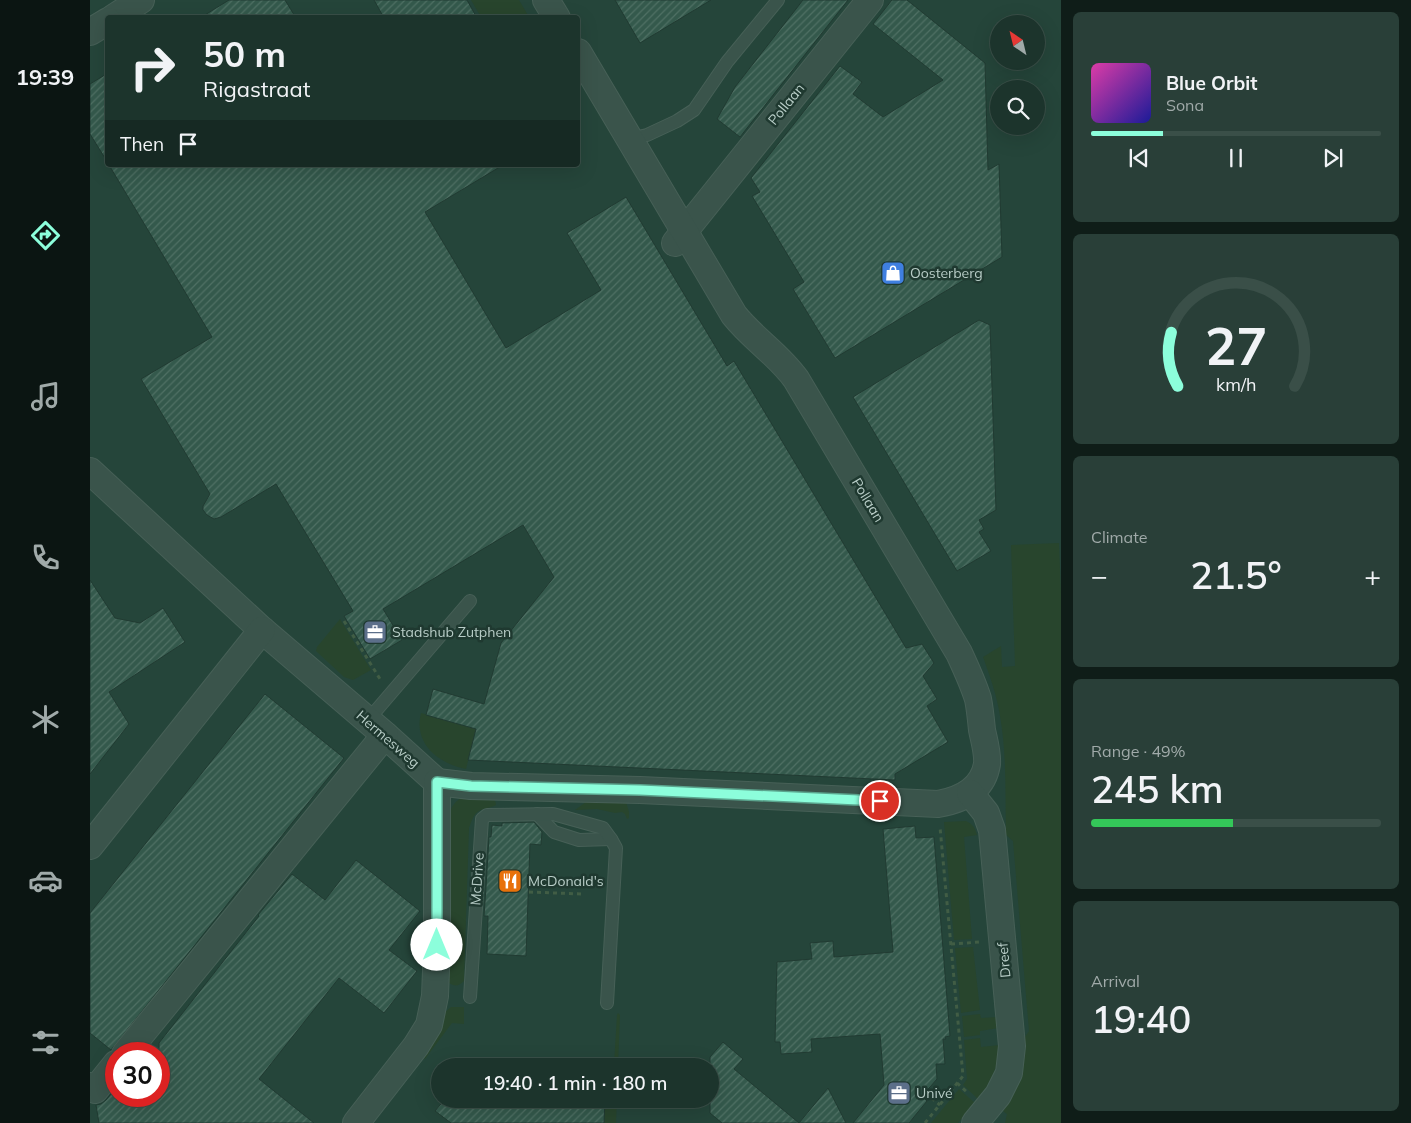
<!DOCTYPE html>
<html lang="en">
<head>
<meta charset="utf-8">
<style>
  :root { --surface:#1c342c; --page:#293f38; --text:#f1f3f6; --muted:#a0aaa9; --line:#3a4f48; --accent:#8cfedb }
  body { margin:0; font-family:Mulish,sans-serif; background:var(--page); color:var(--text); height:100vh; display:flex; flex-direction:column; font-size:19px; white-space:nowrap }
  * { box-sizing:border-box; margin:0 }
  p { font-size:16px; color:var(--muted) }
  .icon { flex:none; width:28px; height:28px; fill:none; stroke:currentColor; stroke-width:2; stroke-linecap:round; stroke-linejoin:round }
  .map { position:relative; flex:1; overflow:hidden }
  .sheet { display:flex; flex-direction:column; gap:12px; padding:12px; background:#0f1d18; width:350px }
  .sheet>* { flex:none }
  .top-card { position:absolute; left:15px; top:15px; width:475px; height:152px; border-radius:5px; box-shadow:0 5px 20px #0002,0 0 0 1px var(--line); background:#1c342c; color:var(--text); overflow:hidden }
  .needle { width:32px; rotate:325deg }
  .tools { position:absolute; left:900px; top:15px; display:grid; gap:10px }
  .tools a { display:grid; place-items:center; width:55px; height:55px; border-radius:50%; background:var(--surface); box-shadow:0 5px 20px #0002,0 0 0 1px var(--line); font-size:25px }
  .speed { position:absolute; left:15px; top:1042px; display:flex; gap:10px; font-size:25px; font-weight:700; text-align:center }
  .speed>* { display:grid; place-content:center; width:65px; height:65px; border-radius:50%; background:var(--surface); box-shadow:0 5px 20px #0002,0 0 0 1px var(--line); line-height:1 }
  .speed .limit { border:8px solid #d22; background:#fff; color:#111 }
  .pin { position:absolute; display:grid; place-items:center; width:42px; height:42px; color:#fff; margin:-21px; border:2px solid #fff; border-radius:50%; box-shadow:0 1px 5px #0007 }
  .me { position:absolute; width:55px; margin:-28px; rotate:0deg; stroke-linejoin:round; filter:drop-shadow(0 0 4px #0008) }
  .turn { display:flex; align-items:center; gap:18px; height:105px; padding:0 15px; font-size:22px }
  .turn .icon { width:65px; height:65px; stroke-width:2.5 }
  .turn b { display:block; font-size:35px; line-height:42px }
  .then { display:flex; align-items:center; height:48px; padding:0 15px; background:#0003; gap:10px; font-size:19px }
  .big { font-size:38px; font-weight:600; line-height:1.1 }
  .sheet .widget { flex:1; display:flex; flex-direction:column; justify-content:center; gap:8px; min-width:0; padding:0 18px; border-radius:8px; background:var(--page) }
  .sheet .dial { align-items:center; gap:0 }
  .dial svg { height:130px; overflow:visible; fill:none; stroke:var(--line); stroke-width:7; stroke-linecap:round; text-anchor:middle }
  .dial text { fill:var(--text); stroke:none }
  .song { display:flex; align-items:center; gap:15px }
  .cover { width:60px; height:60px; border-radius:8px; background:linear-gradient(135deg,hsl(320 70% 55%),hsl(240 70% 35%)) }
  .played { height:5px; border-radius:2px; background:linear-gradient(90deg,var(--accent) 25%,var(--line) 25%) }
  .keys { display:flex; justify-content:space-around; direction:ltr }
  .heat { display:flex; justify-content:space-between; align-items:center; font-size:28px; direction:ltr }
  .charge { height:8px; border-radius:4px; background:linear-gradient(90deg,#34c759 49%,var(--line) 0) }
  .trip { position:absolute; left:341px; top:1058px; width:288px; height:50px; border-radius:25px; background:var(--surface); box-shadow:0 5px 20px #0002,0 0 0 1px var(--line); font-weight:600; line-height:50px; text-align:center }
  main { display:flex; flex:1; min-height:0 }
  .menu { display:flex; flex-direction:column; width:90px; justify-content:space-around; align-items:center; background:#0b1512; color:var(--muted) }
  .menu .icon { width:35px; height:35px }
  .menu .active { color:var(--accent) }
  .menu b { font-size:22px; color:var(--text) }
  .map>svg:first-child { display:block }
  .grass { fill:#28452d }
  .building { fill:url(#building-hatch); stroke:#213b32 }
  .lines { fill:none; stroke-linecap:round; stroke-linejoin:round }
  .service-casing { stroke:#476057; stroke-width:14 }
  .minor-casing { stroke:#476057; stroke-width:28 }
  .path { stroke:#415d45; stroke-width:3; stroke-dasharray:4 4; stroke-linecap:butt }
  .service { stroke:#3a544b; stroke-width:12 }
  .minor { stroke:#3a544b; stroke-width:26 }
  .route-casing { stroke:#5ba58e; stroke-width:12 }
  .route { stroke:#8cfedb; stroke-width:9 }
  .labels { text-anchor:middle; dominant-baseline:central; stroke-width:5; stroke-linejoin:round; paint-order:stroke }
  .street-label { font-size:14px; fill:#b8cdc7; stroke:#1f3930 }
  .poi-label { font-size:14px; fill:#b8cdc7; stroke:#1f3930; text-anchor:start }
</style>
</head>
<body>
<main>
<nav class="menu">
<b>19:39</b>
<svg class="icon active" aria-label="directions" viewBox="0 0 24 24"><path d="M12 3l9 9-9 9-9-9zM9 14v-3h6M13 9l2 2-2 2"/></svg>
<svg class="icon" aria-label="music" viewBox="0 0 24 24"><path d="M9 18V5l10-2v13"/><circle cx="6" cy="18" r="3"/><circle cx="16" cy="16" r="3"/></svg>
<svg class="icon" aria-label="phone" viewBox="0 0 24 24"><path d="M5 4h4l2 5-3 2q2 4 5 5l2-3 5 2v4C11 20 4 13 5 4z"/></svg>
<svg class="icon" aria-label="climate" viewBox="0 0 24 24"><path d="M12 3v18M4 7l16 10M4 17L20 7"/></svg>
<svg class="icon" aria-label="car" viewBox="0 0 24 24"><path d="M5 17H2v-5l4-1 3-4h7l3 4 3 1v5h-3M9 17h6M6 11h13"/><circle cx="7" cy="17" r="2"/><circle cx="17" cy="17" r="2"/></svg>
<svg class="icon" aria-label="filters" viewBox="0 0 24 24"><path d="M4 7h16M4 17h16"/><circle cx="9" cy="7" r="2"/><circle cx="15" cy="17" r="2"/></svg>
</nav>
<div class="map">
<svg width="971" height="1123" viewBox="0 0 971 1123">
  <defs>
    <pattern id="building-hatch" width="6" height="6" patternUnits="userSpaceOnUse" patternTransform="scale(1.25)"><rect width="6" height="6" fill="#34594c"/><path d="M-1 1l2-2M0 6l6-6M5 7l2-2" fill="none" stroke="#4f7064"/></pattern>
  </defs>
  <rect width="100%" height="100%" fill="#25453a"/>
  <!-- grass -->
  <g class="grass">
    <polygon points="381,0 429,0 439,17 391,17"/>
    <path d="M 969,543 L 971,593 L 971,1123 L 915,1123 L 917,1114 L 913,1111 L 920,1096 L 933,1040 L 939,1031 L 923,841 L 916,835 C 915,796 917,755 910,716 C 907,696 900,676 893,657 L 911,646 L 912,667 L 925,666 L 921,545 Z"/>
    <polygon points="250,619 281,670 263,680 254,677 226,651 227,647"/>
    <path d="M 331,713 L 386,729 L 376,769 C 349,764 323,744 331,713 Z"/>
    <path d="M 384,793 C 393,795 406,794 406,805 C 401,808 398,807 394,809 C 384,811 382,820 379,828 L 374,981 C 369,986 365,987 359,983 L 357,980 L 359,816 C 363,800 370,798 384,793 Z"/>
    <polygon points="500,799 536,802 539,812 539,818 537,819 535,814 532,812 525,813 507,809 485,810"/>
    <path d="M 876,821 C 883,824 885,828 887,835 L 874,837 L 882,939 L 864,940 L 854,822 Z"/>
    <polygon points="883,947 890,1010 871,1013 865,948"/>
    <polygon points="361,1007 374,1007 374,1024 362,1023 335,1059 333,1057 355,1012"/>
    <polygon points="528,1013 530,1015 528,1066 517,1066 517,1064 524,1064 527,1015"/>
    <polygon points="890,1014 891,1018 908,1017 908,1028 890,1031 890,1035 874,1037 872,1016"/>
    <path d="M 890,1038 L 891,1047 L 910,1045 C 909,1066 901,1083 888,1099 L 873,1085 L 877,1079 L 874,1040 Z"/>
    <polygon points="869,1089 885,1103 868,1123 841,1123"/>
    <polygon points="515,1099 527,1099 526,1123 514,1123"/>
  </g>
  <!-- building -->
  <g class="building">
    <polygon points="139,0 195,0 206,18 110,18"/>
    <polygon points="284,0 377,0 387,18 294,18"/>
    <polygon points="525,0 621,0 550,43"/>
    <polygon points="713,0 758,0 650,137 627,119 645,87"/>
    <polygon points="802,0 817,0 895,63 898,170 909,164 912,257 745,358 703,289 714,282 662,196 670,192 661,178 750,66 772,82 763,94 793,117 853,80 783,24"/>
    <polygon points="18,73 18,163 0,134 0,84"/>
    <polygon points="19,165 413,165 335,212 416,348 511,290 477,233 536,197 637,366 644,361 816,648 832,644 844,663 833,676 847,699 837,706 858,742 805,774 805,780 378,760 386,729 336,715 343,689 394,704 411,643 464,577 433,525 293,609 312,640 280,659 254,616 263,611 186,484 131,517 124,519 117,515 113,510 113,506 120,494 51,379 122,337"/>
    <polygon points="889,320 900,325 906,510 889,520 894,529 889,532 901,551 867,571 763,397"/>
    <polygon points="0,580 25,618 50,623 73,608 95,642 19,692 39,724 0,774"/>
    <polygon points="175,694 254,758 21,1050 0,1033 0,913"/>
    <polygon points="444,822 452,832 451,845 440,844 436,956 397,954 398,916 394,916 396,887 399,837 401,837 402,825 412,826 412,823"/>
    <polygon points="825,826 826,838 844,837 860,1036 855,1037 856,1039 853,1039 855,1064 846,1064 847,1079 832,1096 837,1101 819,1123 763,1123 794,1085 790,1034 721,1039 722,1052 691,1054 690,1042 685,1042 687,962 722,959 720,943 743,941 744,957 803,952 793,829"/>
    <polygon points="266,860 330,911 299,950 327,971 294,1013 249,978 169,1079 224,1123 9,1123 6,1105 11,1104 16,1100 26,1088 26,1096 69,1096 69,1043 169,916 168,915 202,874 235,900"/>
    <polygon points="633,1042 653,1059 644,1069 709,1123 632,1123 620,1113 620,1057"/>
    <polygon points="738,1088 756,1123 709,1123"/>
    <polygon points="355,1099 515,1099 514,1123 361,1123 345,1111"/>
  </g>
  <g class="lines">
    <!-- service casing -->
    <g class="service-casing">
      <g id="service">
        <polyline points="540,139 557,135 587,121 604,110 637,62 688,0"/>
        <polyline points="278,720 380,601"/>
        <polyline points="447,814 464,832 489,840 521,839"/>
        <polyline points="380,997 392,819 397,815 463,814 513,828 521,839 526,848 517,1003"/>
      </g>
    </g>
    <!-- minor casing -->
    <g class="minor-casing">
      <g id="minor">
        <polyline points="456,0 467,18"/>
        <polyline points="23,18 51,0"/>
        <polyline points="0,32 18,21"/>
        <polyline points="585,243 780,0"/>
        <polyline points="0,471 172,630 295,735 347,782 347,945 345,996 339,1025 326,1046 266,1123"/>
        <path d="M 347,782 L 381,786 L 550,790 L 848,804 C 871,800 893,790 897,764 C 898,753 894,740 892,730 C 891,720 890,709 888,699 C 883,683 876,668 869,653 L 706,379 C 688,354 663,339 644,315 L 488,52"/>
        <polyline points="880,793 896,813 902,830 922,1046 919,1073 908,1095 885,1123"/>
        <polyline points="0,846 172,630"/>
        <polyline points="35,1054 295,735"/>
        <polyline points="0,1086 5,1090 26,1064"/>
      </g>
    </g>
    <!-- path -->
    <g class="path">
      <polyline points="254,621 290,679"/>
      <polyline points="439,892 493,894"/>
      <polyline points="861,944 890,942"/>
      <polyline points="867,1083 878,1093"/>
      <polyline points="835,1093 850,1105"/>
      <polyline points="835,1123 873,1076 850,827"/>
    </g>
    <!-- service -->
    <use href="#service" class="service"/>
    <!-- minor -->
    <use href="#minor" class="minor"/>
  </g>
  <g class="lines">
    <!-- route casing -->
    <g class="route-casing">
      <polyline id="route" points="347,945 347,782 381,786 550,790 790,801"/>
    </g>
    <!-- route -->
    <use href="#route" class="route"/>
  </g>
  <!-- icons -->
  <defs>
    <g id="shop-square" transform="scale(1.25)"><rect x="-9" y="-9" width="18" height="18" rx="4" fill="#3f7fe0" stroke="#1f3930"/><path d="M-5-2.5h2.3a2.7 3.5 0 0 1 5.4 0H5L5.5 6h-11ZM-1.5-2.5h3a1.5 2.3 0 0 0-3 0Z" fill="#fff"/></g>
    <g id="office-square" transform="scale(1.25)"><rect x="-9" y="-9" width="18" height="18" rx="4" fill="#5c6f8a" stroke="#1f3930"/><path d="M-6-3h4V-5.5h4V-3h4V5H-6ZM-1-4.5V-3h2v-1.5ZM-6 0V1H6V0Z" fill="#fff"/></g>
    <g id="restaurant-square" transform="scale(1.25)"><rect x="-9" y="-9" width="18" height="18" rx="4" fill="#e8710a" stroke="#1f3930"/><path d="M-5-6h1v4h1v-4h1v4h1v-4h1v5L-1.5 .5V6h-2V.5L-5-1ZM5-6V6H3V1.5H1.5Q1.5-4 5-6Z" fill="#fff"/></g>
  </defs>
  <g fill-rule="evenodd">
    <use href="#shop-square" x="803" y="273"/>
    <use href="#office-square" x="285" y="632"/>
    <use href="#restaurant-square" x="420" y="881"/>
    <use href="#office-square" x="809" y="1093"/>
  </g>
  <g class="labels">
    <!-- street labels -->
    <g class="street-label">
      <text transform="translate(696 104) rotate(-51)">Pollaan</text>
      <text transform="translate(778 500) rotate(59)">Pollaan</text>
      <text transform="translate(298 739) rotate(41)">Hermesweg</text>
      <text transform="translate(387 879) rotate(-86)">McDrive</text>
      <text transform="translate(914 960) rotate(-95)">Dreef</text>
    </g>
    <!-- poi labels -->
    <g class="poi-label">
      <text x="820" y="273">Oosterberg</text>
      <text x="302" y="632">Stadshub Zutphen</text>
      <text x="438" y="881">McDonald's</text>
      <text x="826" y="1093">Univé</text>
    </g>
  </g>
</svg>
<div class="tools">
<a><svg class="needle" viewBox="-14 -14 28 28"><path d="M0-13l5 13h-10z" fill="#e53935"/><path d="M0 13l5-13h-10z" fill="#a0aaa9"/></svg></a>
<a><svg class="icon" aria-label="search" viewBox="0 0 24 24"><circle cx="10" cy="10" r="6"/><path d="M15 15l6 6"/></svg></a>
</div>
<div class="speed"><div class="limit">30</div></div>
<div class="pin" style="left:790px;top:801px;background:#d93025"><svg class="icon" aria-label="arrive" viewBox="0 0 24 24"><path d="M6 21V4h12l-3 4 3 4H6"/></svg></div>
<svg class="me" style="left:347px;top:945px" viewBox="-20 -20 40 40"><circle r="19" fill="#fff"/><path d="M0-13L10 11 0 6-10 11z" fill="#8cfedb"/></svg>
<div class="trip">19:40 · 1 min · 180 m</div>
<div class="top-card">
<div class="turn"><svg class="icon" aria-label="right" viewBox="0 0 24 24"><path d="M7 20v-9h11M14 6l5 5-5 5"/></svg><div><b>50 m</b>Rigastraat</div></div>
<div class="then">Then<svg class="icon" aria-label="arrive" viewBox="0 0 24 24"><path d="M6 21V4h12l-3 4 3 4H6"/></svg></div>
</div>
</div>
<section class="sheet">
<div class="widget">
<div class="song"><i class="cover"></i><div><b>Blue Orbit</b><p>Sona</p></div></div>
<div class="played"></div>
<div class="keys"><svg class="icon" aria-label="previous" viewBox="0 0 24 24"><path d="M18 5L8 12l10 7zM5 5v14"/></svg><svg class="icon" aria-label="pause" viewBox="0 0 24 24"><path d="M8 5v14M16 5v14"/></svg><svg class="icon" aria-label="next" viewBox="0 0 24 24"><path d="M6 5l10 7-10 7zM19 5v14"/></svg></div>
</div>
<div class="widget dial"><svg viewBox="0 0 100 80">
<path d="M14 69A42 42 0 1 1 86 69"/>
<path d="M14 69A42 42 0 0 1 10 36" stroke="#8cfedb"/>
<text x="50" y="56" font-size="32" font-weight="700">27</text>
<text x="50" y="72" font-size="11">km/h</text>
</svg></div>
<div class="widget"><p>Climate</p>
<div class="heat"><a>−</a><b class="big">21.5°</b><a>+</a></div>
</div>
<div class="widget"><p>Range · 49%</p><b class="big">245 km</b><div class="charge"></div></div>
<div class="widget"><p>Arrival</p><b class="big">19:40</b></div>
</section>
</main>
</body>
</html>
